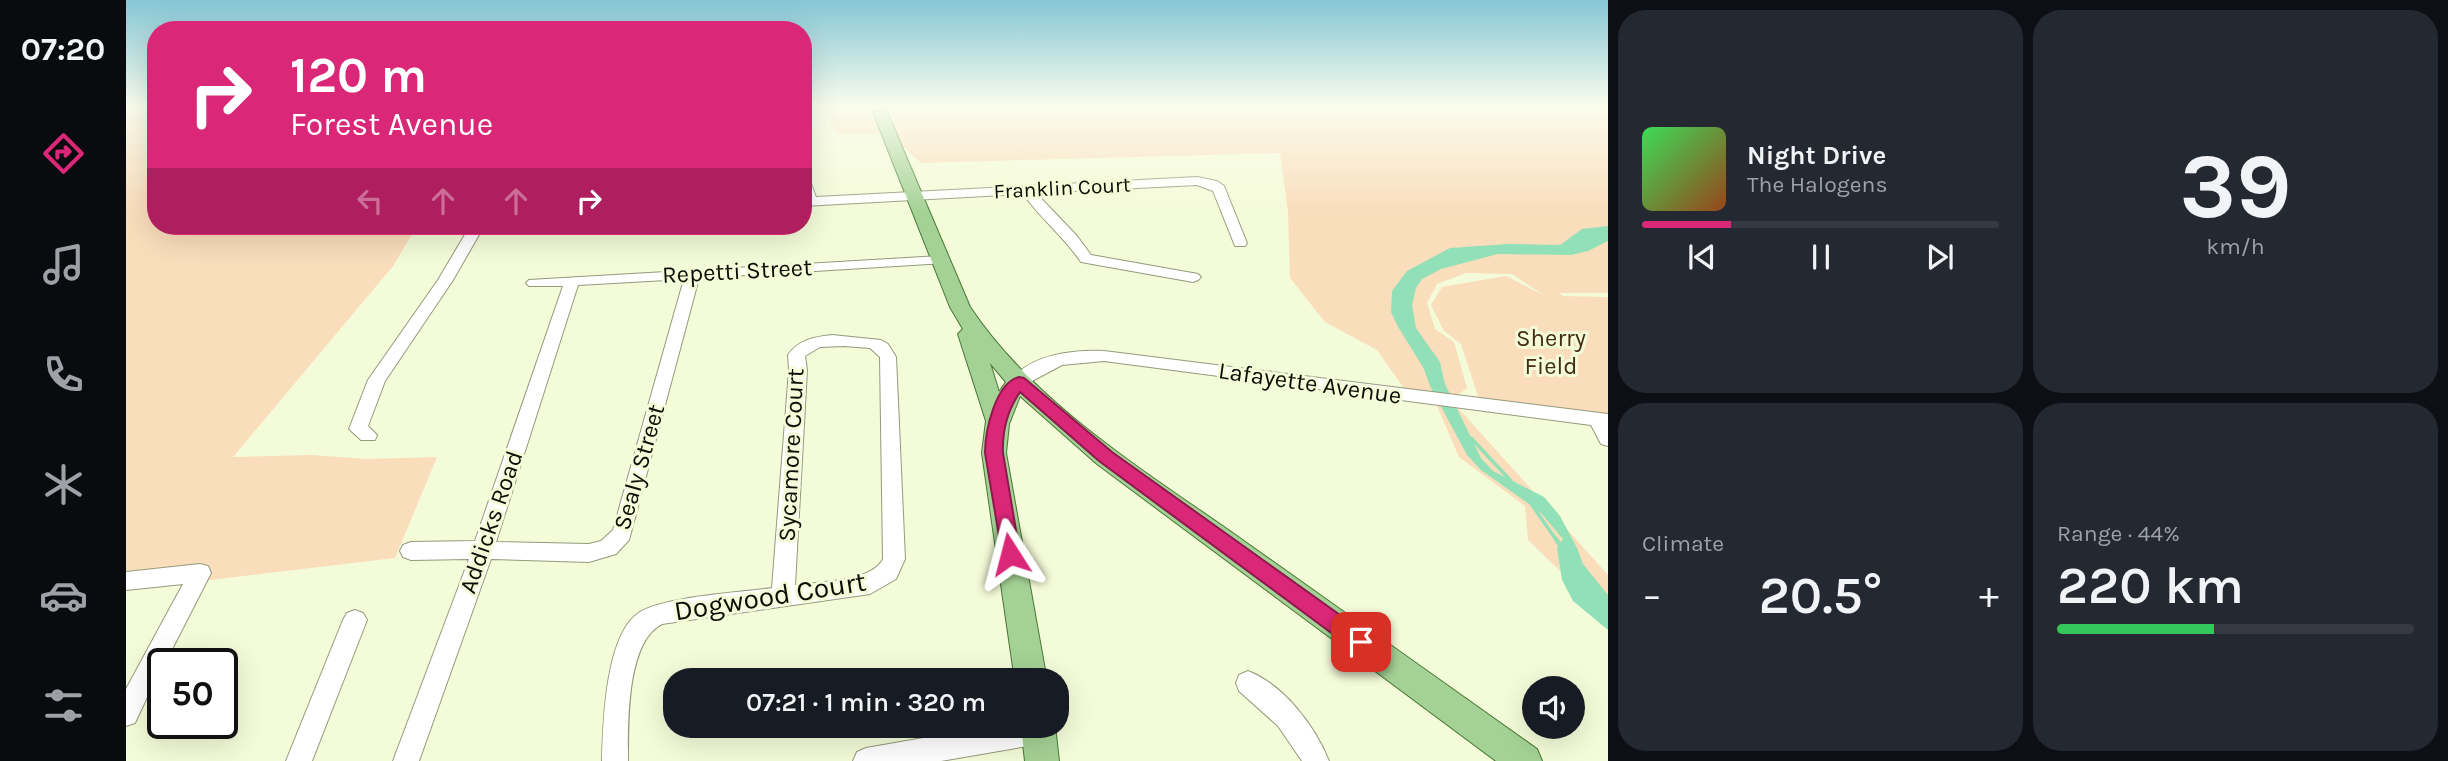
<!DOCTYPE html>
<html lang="en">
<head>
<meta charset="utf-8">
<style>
  :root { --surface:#171b24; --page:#242831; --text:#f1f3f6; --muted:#9ea1a6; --line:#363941; --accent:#db2777 }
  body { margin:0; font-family:Karla,sans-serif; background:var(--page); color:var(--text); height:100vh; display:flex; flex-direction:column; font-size:26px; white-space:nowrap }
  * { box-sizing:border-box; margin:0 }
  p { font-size:23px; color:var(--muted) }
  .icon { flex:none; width:38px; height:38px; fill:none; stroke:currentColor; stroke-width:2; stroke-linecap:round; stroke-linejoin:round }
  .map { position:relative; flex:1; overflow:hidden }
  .side { display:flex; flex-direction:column; gap:10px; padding:10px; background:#0d0f14; width:840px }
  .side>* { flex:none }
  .top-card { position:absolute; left:21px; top:21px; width:665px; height:214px; border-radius:28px; box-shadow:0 7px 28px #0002; background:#db2777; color:#fff; overflow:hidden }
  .tools { position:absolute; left:1396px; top:676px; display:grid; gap:14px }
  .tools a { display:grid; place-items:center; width:63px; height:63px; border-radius:50%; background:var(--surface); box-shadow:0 7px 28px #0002; font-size:35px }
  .speed { position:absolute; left:21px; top:648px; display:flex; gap:14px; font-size:35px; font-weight:700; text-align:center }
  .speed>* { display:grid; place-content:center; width:91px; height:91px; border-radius:50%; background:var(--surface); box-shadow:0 7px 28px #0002; line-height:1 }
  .speed .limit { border:4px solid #111; border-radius:10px; background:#fff; color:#111 }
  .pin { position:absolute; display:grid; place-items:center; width:60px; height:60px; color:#fff; margin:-30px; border-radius:14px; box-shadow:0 4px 10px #0006 }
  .me { position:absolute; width:77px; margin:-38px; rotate:351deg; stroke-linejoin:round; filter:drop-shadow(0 0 5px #0008) }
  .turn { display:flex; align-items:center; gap:24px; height:147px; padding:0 28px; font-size:32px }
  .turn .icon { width:91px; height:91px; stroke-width:2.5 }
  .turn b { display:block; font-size:49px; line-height:60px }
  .lanes { display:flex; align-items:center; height:66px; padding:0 28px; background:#0003; justify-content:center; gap:35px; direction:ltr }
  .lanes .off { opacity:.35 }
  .big { font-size:52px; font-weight:600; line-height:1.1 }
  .side .widget { flex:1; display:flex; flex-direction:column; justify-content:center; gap:10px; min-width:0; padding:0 24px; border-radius:28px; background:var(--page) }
  .side .dial { align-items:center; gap:0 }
  .dial b { font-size:91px; line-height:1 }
  .song { display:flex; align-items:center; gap:21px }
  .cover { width:84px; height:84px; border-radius:10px; background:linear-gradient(135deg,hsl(130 70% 55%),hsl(20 70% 35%)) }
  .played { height:7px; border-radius:4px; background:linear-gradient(90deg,var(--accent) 25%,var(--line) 25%) }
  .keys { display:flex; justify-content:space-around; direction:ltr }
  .heat { display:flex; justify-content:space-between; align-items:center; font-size:38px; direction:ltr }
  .charge { height:10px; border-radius:5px; background:linear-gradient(90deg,#34c759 44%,var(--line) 0) }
  .side .tiles { flex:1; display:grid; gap:10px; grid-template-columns:repeat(2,1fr) }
  .trip { position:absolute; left:537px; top:668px; width:406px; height:70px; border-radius:28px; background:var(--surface); box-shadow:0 7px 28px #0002; font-weight:600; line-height:70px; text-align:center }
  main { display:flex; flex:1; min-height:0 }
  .menu { display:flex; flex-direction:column; width:126px; justify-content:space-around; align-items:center; background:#090b0e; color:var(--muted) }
  .menu .icon { width:49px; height:49px }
  .menu .current { color:var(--accent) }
  .menu b { font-size:32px; color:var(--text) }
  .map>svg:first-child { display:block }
  .green { fill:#faddbb }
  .water { fill:#91e0b8 }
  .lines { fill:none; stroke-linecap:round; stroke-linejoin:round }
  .stream-far1 { stroke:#91e0b8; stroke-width:3.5 }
  .stream { stroke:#91e0b8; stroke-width:4.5 }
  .minor-casing { stroke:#949a7b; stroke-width:2 }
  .major-casing { stroke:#477934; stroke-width:2 }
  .minor { fill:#fff; fill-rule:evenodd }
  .major { fill:#a4d195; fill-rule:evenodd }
  .route { fill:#db2777; stroke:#8e194d; stroke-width:2 }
  .labels { text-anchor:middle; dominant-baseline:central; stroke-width:6; stroke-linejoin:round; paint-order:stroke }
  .far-street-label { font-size:21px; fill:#0c0d04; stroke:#f4fbd8 }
  .street-label { font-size:24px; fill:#0c0d04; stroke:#f4fbd8 }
  .park-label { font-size:24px; fill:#422d12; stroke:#f4fbd8 }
  .near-street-label { font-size:28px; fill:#0c0d04; stroke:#f4fbd8 }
</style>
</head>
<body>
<main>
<nav class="menu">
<b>07:20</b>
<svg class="icon current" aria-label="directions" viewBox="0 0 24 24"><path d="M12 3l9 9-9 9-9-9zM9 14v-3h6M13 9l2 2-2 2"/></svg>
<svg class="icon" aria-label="music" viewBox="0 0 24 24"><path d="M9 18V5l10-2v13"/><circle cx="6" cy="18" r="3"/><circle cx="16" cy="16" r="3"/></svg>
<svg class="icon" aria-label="phone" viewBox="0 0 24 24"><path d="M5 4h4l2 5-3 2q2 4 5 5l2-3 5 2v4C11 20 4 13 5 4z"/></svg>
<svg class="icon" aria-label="climate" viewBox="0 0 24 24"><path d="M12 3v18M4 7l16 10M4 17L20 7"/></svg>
<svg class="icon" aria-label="car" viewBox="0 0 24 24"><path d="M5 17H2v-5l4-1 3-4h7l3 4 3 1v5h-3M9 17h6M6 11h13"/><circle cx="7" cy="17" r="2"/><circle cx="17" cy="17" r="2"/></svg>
<svg class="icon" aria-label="filters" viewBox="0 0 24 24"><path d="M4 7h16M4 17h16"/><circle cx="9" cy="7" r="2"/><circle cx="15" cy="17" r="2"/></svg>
</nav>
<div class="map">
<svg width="1482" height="761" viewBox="0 0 1482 761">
  <rect width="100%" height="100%" fill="#f4fbd8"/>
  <!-- green -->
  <g class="green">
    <polygon points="0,107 30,107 30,226 291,226 267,266 107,457 186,455 241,459 311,457 269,558 0,590"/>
    <polygon points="694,107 1482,107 1482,293 1433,293 1437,296 1482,297 1482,414 1353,399 1335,344 1318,331 1305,305 1316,287 1380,276 1419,296 1386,274 1340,273 1311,284 1301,303 1309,329 1328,342 1341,388 1325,400 1482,575 1482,617 1402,540 1399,506 1333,457 1308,399 1282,394 1251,350 1199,322 1164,278 1162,212 1154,153 795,163 763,134 712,134"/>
  </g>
  <!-- water -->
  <polygon class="water" points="1482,226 1482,241 1462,251 1445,255 1372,254 1315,269 1296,279 1290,288 1286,305 1290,328 1314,362 1319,384 1355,458 1367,471 1418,497 1434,516 1451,548 1457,564 1482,595 1482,630 1447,601 1436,580 1431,548 1437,539 1414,512 1355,470 1341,455 1304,386 1298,369 1271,325 1265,312 1266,291 1281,271 1324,248 1382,244 1434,245 1456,229"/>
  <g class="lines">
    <!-- stream-far1 -->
    <g class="stream-far1">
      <polyline points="1345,438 1385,481"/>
      <polyline points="1406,505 1431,541"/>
    </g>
    <!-- stream -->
    <polyline class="stream" points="1430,539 1436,548"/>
    <!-- minor casing -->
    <g class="minor-casing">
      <g id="minor">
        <path d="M 677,174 L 683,178 L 690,197 L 1071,177 L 1091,181 L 1098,186 L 1121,243 L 1119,246 L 1109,246 L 1087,191 L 1071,185 L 910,193 L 951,236 L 965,255 L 1072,274 L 1075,277 L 1072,280 L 1067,282 L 955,262 C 938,237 915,219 897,194 L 677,206 Z"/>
        <polygon points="344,226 358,226 327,280 259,381 242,426 251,435 249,440 235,440 223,429 242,380 312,280"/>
        <path d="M 814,256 L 819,257 L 821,260 L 819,263 L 573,278 L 503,540 L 490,554 L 463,562 L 365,559 L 293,761 L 267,761 L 343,559 L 285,560 L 277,557 L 274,551 L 277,545 L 285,542 L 349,541 L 437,286 L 403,286 L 400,283 L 403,280 ZM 558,279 L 487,530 L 475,541 L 463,544 L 370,542 L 452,285 Z"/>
        <path d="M 706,335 L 755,340 L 762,344 L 770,357 L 779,559 L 770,579 L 744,594 L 536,624 C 500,642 502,725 502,761 L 476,761 C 477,725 479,633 514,612 C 542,596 612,593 646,588 L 663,370 L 662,355 C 672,340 688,337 706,335 ZM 718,346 L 744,348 L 754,357 L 757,559 C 746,582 692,582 669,585 L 681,370 L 679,356 L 694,347 Z"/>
        <path d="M 978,351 L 1482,414 L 1482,446 L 1475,444 L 1465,425 L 978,361 L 936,365 L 893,388 L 884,382 C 903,354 947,350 978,351 Z"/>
        <polygon points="74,564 82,566 85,573 39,663 37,663 9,723 0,726 0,689 57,584 0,590 0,572"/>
        <polygon points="229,610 237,613 241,620 186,761 160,761 217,620 221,613"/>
        <path d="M 1122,671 C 1158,685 1189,726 1203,761 L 1176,761 L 1152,726 L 1113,691 L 1110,683 L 1113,675 Z"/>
        <polygon points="866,726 924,726 926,731 922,740 913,744 815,761 727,761 731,752 740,748"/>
      </g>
    </g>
    <!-- major casing -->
    <g class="major-casing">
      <g id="major">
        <path d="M 745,107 L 759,107 L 844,307 C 909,404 1014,468 1108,534 C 1209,606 1310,677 1411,749 L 1416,761 L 1370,761 L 971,464 L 894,396 L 883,424 L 880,453 L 921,681 L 889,681 L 856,453 L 860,421 L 832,334 L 837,329 L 824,307 ZM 864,363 L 880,382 L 873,392 Z"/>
        <polygon points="895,726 929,726 933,761 899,761"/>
      </g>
    </g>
    <!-- minor -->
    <use href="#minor" class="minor"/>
    <!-- major -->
    <use href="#major" class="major"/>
  </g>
  <!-- sky -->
  <linearGradient id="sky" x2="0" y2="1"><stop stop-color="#85c6d5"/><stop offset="0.5" stop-color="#fafded"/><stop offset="1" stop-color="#fafded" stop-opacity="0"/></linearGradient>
  <rect width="1482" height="213" fill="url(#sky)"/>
  <!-- route -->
  <path class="route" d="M 893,377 L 898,378 L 986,452 L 1242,635 L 1246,642 L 1242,649 L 1235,652 L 1227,649 L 973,461 L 894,392 C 881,411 876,430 877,453 L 894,554 L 891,560 L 884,562 L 877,560 L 859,453 C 859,432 869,383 893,377 Z"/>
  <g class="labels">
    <!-- far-street labels -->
    <g class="far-street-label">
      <text transform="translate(936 188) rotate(-3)">Franklin Court</text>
    </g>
    <!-- street labels -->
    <g class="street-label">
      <text transform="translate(611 271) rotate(-3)">Repetti Street</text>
      <text transform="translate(1184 383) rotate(8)">Lafayette Avenue</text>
      <text transform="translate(665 455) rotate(-87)">Sycamore Court</text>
      <text transform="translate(513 467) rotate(-74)">Sealy Street</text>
      <text transform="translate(365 522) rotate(-71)">Addicks Road</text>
    </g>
    <!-- park labels -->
    <g class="park-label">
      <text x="1425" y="338">Sherry<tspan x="1425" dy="28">Field</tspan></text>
    </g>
    <!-- near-street labels -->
    <g class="near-street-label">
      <text transform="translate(644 596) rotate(-9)">Dogwood Court</text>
    </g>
  </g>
</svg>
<div class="tools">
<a><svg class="icon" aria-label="sound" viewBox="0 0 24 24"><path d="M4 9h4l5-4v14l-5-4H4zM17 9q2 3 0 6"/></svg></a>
</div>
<div class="speed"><div class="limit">50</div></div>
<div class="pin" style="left:1235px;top:642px;background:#d93025"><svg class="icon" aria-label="arrive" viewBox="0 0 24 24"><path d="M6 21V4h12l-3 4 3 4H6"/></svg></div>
<svg class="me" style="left:884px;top:554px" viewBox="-20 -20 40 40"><path d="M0-17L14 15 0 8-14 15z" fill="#db2777" stroke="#fff" stroke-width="4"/></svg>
<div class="trip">07:21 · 1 min · 320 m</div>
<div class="top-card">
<div class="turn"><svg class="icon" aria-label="right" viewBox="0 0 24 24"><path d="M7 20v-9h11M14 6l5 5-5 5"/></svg><div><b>120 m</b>Forest Avenue</div></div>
<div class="lanes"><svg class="icon off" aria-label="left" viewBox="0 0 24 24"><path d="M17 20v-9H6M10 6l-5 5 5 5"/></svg><svg class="icon off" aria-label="ahead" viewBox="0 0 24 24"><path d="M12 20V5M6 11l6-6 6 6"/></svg><svg class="icon off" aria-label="ahead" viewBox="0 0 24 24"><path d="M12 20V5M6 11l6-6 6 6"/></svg><svg class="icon" aria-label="right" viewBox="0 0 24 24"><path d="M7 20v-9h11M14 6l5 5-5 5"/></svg></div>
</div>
</div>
<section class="side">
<div class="tiles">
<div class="widget">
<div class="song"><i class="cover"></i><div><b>Night Drive</b><p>The Halogens</p></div></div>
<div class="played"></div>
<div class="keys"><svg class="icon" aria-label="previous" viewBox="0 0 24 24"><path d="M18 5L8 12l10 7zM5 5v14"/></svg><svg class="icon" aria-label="pause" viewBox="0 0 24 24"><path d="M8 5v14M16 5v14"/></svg><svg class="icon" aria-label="next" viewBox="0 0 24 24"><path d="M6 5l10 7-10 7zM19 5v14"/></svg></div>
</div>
<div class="widget dial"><b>39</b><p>km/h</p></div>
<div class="widget"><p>Climate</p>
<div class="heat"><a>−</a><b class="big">20.5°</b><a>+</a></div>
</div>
<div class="widget"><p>Range · 44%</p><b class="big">220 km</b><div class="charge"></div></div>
</div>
</section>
</main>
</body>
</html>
